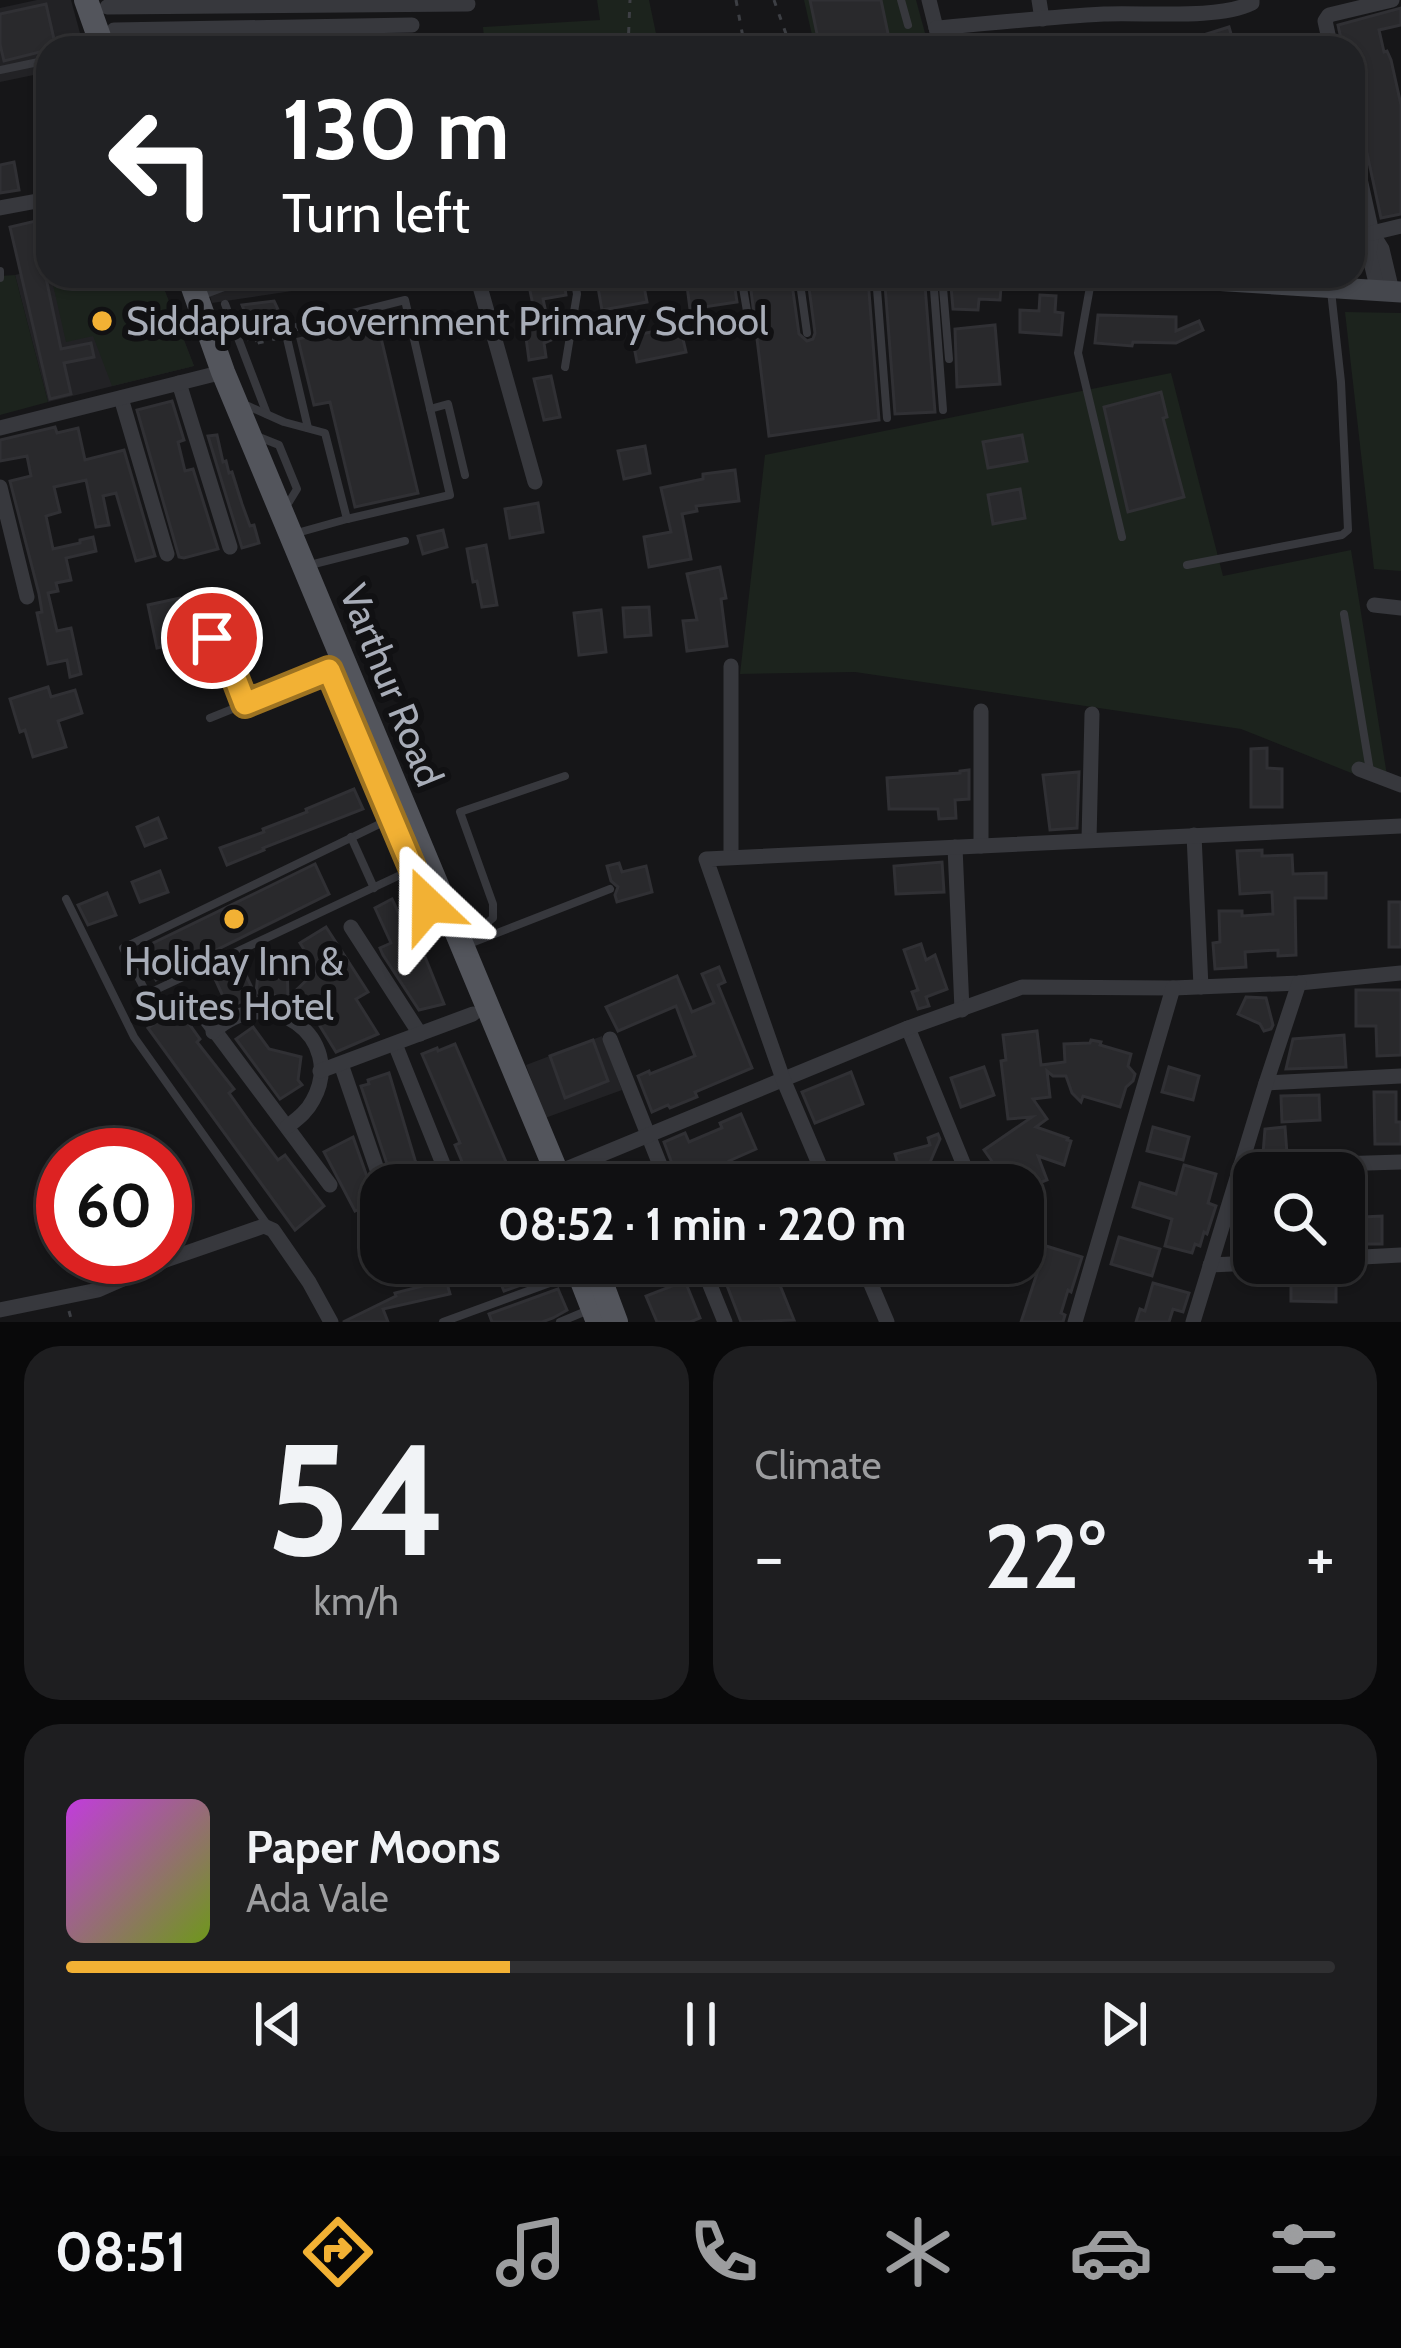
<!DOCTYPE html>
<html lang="en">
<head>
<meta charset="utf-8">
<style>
  :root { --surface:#101012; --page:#1e1e20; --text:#f1f3f6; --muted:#9c9d9f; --line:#303032; --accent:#f2b134 }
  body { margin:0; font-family:Cabin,sans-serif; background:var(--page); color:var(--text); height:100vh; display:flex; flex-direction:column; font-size:45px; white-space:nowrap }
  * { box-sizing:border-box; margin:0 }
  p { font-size:39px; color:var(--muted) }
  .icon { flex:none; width:66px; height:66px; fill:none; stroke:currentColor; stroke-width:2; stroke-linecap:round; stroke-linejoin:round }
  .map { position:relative; height:1322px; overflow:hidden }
  .panel { display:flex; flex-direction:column; gap:24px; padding:24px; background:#09090a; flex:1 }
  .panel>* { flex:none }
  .guide { position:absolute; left:36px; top:36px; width:1329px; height:252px; border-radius:36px; box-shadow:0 3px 9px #0004,0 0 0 3px var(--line); background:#202124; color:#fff; overflow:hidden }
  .fabs { position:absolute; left:1233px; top:1152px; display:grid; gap:24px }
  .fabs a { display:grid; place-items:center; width:132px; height:132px; border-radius:24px; background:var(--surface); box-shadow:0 3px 9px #0004,0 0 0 3px var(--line); font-size:60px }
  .speed { position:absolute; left:36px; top:1128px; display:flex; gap:24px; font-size:60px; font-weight:700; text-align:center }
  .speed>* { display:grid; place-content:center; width:156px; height:156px; border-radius:50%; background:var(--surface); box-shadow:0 3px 9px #0004,0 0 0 3px var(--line); line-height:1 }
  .speed .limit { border:18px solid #d22; background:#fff; color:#111 }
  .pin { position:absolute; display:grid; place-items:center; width:102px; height:102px; color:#fff; margin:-51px; border:6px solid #fff; border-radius:50%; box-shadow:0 3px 12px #0007 }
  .me { position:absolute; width:132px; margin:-66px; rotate:337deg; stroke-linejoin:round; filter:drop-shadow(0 0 9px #0008) }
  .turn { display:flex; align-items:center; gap:42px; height:252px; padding:0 48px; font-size:54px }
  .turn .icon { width:156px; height:156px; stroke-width:2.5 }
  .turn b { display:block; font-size:84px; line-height:102px }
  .big { font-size:90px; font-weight:700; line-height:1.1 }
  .panel .widget { flex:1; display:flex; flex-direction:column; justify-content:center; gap:18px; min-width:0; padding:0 42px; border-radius:36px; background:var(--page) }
  .panel .dial { align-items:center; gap:0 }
  .dial b { font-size:156px; line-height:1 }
  .song { display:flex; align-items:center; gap:36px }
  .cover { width:144px; height:144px; border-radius:18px; background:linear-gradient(135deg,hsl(290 70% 55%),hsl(80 70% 35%)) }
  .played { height:12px; border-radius:6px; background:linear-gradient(90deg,var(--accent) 35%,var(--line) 35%) }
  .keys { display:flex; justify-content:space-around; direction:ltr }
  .heat { display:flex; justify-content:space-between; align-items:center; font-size:66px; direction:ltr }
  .panel .tiles { flex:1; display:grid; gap:24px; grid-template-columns:1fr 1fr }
  .widget:last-child { grid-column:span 2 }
  .trip { position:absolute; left:360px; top:1164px; width:684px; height:120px; border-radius:36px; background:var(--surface); box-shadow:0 3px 9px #0004,0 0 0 3px var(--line); font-weight:700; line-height:120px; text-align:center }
  .menu { display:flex; height:192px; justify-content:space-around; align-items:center; background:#060607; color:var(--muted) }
  .menu .icon { width:84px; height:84px }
  .menu .active { color:var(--accent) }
  .menu b { font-size:54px; color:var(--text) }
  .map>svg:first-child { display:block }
  .built { fill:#222225 }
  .green { fill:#1c231d }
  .building { fill:#29292c; stroke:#303034; stroke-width:3 }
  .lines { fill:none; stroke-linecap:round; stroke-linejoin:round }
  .path { stroke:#3d3f44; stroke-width:3; stroke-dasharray:6 9; stroke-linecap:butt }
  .lane { stroke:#37383d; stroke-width:8 }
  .street { stroke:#37383d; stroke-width:15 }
  .secondary { stroke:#45474d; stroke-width:21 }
  .primary { stroke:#53555c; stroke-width:24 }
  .route-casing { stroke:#9d7322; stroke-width:30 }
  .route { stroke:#f2b134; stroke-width:21 }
  .poi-dot { fill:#f2b134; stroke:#111113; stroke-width:4.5 }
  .labels { text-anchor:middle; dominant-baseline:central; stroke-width:12; stroke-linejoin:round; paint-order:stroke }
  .poi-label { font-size:39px; fill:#a8adb8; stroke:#111113; text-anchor:start }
  .street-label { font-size:39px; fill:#a8adb8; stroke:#111113 }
</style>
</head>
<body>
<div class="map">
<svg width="1401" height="1322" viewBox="0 0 1401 1322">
  <rect width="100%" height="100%" fill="#161618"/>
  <!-- built -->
  <g class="built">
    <polygon points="37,0 71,0 84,48 48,48 48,72 0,82 0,8"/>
    <polygon points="48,267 48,276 159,276 194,366 48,402 15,275"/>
    <polygon points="204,276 322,276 325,286 212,303"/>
    <polygon points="602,1036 622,1090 545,1118 526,1065"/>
  </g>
  <!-- green -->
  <g class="green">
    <polygon points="597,0 649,0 659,48 485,48 483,27 600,20"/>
    <polygon points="804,0 916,0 925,33 862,48 815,48"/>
    <polygon points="15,275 48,402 0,415 0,276"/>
    <polygon points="51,276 159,276 194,366 112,386 93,336 66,342"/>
    <polygon points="1345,312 1401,313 1401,571 1374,569"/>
    <polygon points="1171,373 1223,576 1351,550 1389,788 1241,729 855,672 740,674 765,455"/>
  </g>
  <!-- building -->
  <g class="building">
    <polygon points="810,0 881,0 891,48 820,48"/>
    <polygon points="46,4 56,48 4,61 0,44 0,14"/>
    <polygon points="1401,8 1401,25 1379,30 1384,52 1387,51 1391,60 1401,105 1401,214 1381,218 1365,144 1357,136 1353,116 1353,48 1343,48 1338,25"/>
    <polygon points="1229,27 1235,48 1200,48 1197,37"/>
    <polygon points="14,162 19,190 0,193 0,165"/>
    <polygon points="40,220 46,248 40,250 42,259 61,349 91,343 94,357 64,363 71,394 50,399 10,227"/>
    <polygon points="527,276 563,276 566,295 543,299 545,308 534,310"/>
    <polygon points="596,276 642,276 647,302 602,310"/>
    <polygon points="701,276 733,276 737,302 690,309 686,278"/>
    <polygon points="791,277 799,334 807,341 813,339 815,333 808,280 868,279 879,420 769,436 750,282"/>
    <polygon points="885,285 925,286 935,412 895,414"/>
    <polygon points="951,286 1001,287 1000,300 979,299 978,310 953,309"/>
    <polygon points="1040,295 1056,296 1055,312 1063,313 1061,335 1020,332 1020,310 1039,311"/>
    <polygon points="274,301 282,318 256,340 242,305"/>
    <polygon points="1098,315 1176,317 1176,331 1199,321 1203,330 1176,343 1133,342 1132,346 1095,343"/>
    <polygon points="377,321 418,493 355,507 330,402 314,405 298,339"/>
    <polygon points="995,325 1000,384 957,387 955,329"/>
    <polygon points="680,326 686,352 637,362 632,336"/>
    <polygon points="549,327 551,340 544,343 546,357 529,360 525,330"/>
    <polygon points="551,376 560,417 544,420 534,379"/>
    <polygon points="1161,392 1167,417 1163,418 1184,497 1128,512 1104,407"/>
    <polygon points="172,401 184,440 178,442 185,471 193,469 218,549 184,558 179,557 137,410"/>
    <polygon points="55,427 57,433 78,428 85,460 124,450 155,556 136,561 116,493 103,496 109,525 96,527 86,480 54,487 60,512 46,516 53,549 80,543 80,540 93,537 96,551 66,558 71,580 56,583 58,591 48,593 57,631 71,628 81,674 70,677 67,660 48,664 37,613 42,612 39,594 10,481 31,476 27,456 0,461 0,440"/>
    <polygon points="217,435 223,462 226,461 229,473 232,472 242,504 250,526 254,525 259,543 242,548 208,436"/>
    <polygon points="1022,435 1027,461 988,468 983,442"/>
    <polygon points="645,446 650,473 624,479 618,451"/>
    <polygon points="735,470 739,501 696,506 697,511 682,514 691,559 649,567 644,537 671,532 661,488 703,479 703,474"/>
    <polygon points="1020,489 1025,518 993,524 988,495"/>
    <polygon points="538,503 543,532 510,538 505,509"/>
    <polygon points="443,530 447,547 423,554 418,536"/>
    <polygon points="486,545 497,605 482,607 477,581 473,582 467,549"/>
    <polygon points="720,567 726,598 721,599 727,646 687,651 683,621 697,620 687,574"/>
    <polygon points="180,598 181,605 187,603 189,615 183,616 187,633 174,635 176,644 157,648 148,605"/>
    <polygon points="649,607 651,635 625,637 623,608"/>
    <polygon points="601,610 606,652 579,655 574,613"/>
    <polygon points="48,687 51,697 75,690 82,713 58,721 66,747 33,757 25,730 20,732 10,699"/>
    <polygon points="1267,748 1267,768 1282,769 1282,807 1251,807 1251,749"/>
    <polygon points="969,770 969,799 955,800 956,818 939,819 938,809 889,809 887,778 960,773 960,771"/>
    <polygon points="1079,772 1077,828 1050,830 1043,775"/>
    <polygon points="354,789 363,809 263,848 264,850 227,865 220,848 264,832 263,829 307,812 306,809"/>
    <polygon points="158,818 166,838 145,846 137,827"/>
    <polygon points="1262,850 1262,856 1292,855 1293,874 1326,873 1326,898 1295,898 1296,955 1278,956 1278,950 1245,952 1246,967 1215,969 1213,943 1220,942 1219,911 1242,911 1242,916 1273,914 1272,892 1240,894 1237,851"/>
    <polygon points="942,862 944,892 896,894 894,866"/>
    <polygon points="619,863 622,872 646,866 652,892 617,902 615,895 618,887 611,881 607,866"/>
    <polygon points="315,864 329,894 156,980 141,949"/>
    <polygon points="160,871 168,892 140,902 132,882"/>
    <polygon points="107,893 116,915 88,925 78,905"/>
    <polygon points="392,899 409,935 415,932 444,1004 419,1010 383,955 380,948 391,943 375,908"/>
    <rect x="1389" y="902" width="12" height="45"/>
    <polygon points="326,927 368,992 356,999 378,1034 336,1052 315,1018 311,1021 281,996 256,993 260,954 279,956 279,962 287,963 288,998 317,970 300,943"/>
    <polygon points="921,944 926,960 935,955 947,989 926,997 929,1006 918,1009 912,992 918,990 904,950"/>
    <polygon points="242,967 256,996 228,1007 215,979"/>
    <polygon points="719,967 725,982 718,985 752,1068 695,1092 697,1097 670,1108 668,1105 652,1112 638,1076 649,1071 650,1074 695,1056 676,1006 618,1031 606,1007 677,976 692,1012 714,1003 702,974"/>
    <polygon points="1356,990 1401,990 1401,1055 1377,1056 1376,1026 1356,1026"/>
    <polygon points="1246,997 1266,998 1273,1025 1271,1029 1264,1031 1260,1024 1238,1014"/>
    <polygon points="177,1007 200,1039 197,1042 234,1089 229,1093 254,1128 278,1160 285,1155 324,1206 295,1230 148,1028"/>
    <polygon points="253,1027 269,1049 301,1057 298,1080 302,1085 280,1099 236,1039"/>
    <polygon points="1037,1031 1041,1065 1065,1062 1064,1044 1090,1043 1091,1040 1101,1042 1100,1045 1131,1054 1128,1066 1135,1074 1133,1081 1126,1087 1120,1107 1083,1096 1081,1102 1072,1093 1066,1076 1053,1076 1047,1071 1050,1097 1033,1099 1047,1119 1036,1127 1068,1138 1067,1140 1071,1141 1064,1165 1038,1156 1047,1180 1027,1188 1025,1185 984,1185 1003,1177 984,1150 1032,1117 1008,1119 1001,1061 1006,1060 1003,1035"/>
    <polygon points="1344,1035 1346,1067 1286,1069 1293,1039"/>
    <polygon points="593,1040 608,1081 565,1098 550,1056"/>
    <polygon points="455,1044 506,1162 469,1178 455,1145 460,1143 422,1054 437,1048 438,1051"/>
    <polygon points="984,1067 994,1095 961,1107 951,1078"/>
    <polygon points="1169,1067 1199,1076 1193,1100 1162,1092"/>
    <polygon points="851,1072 863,1104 815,1123 802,1092"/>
    <polygon points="389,1073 415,1160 426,1185 394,1185 361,1086 369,1084 368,1080"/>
    <polygon points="1374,1092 1396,1092 1396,1122 1401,1122 1401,1144 1375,1144"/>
    <polygon points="1319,1095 1320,1120 1282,1122 1281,1096"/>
    <polygon points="741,1114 756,1149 729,1161 731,1166 680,1185 664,1142 685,1133 689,1142 722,1128 720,1123"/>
    <polygon points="1153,1127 1189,1137 1183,1160 1147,1151"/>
    <polygon points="1285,1127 1287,1154 1263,1154 1265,1129"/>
    <polygon points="938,1134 940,1139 925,1174 903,1181 895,1154 930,1145 928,1138"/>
    <polygon points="353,1137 371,1188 380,1200 355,1211 324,1152"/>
    <polygon points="1184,1165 1216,1174 1208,1203 1216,1206 1207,1234 1204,1232 1200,1246 1195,1244 1192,1253 1165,1246 1172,1219 1133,1207 1140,1183 1176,1194"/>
    <polygon points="1382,1216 1382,1244 1363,1244 1363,1217"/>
    <polygon points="1119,1237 1160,1249 1152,1276 1111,1264"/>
    <polygon points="1046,1246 1082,1257 1071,1292 1068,1290 1061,1313 1065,1315 1063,1322 1021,1322"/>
    <polygon points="518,1263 550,1263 554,1273 504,1291 496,1272"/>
    <polygon points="714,1263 771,1263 794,1320 741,1322 726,1283 723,1284"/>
    <polygon points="1291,1273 1336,1274 1336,1302 1291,1301"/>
    <polygon points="446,1280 450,1294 383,1309 388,1322 343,1322 396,1296 395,1293"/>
    <polygon points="685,1281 700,1318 690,1322 657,1322 646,1296"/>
    <polygon points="1153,1283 1189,1293 1183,1312 1173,1309 1169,1322 1136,1322 1140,1309 1145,1311"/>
    <polygon points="558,1289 567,1310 553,1318 542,1322 492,1322 489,1314"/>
  </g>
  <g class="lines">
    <!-- path -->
    <g class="path">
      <polyline points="736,0 745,48"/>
      <polyline points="774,0 791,48"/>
      <polyline points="628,48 630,0"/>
      <polyline points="247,340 251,338 254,344 275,339"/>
      <polyline points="69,1311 72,1322"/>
    </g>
    <!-- lane -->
    <g class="lane">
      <polyline points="901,0 908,25"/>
      <polyline points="0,70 48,60"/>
      <polyline points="0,271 0,278"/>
      <polyline points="741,276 748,317"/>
      <polyline points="799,276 807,333"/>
      <polyline points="876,276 887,418"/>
      <polyline points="933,276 943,410"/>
      <polyline points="942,276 949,359"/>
      <polyline points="1092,276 1078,353 1122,537"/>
      <polyline points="203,295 232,284 237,276"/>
      <polyline points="225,304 267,414"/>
      <polyline points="565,367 577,294 574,276"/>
      <polyline points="241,408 248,406 284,422 325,433 347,519 297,533"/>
      <polyline points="430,409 448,404 465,475"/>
      <polyline points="308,428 285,330 405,300 450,495 347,519"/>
      <polyline points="259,437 279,445 297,489 289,502 282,506"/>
      <polyline points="1187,565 1342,535 1348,530 1341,382 1331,291"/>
      <polyline points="306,566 405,541"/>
      <polyline points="1344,614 1370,771"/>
      <polyline points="187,644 212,638 221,641 245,704"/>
      <polyline points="210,718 329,670"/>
      <polyline points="392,818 123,948 147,994 413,869"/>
      <polyline points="351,837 374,888"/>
      <polyline points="66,899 134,1037 266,1223"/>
      <polyline points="477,940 477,931 493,918 493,904 460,812 565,776"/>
      <polyline points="474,942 610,889"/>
      <polyline points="443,1322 577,1273"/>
      <polyline points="560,1322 591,1309"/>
    </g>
    <!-- street -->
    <g class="street">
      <polyline points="929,0 941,48"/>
      <polyline points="1039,0 1042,19"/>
      <polyline points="107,7 468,4"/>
      <path d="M 936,28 C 992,23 1048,17 1104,14 C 1145,12 1217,20 1252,3 L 1252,0"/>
      <polyline points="114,30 412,25"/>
      <polyline points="119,47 132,48"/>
      <polyline points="1331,48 1325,21 1329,15 1392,0"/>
      <polyline points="1353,147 1372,233 1382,249 1392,291"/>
      <polyline points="0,208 48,199"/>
      <polyline points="1372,233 1369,254 1378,291"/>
      <polyline points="1372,233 1401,226"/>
      <polyline points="477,276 535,482"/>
      <polyline points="179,383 230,547"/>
      <polyline points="121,398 167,554"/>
      <polyline points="0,428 223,372"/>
      <polyline points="0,487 27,597"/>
      <polyline points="1374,605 1401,608"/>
      <polyline points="981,711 981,846"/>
      <polyline points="1359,769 1401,785"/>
      <polyline points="1194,835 1201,987"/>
      <polyline points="1089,840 1092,714"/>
      <polyline points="955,847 962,1010"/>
      <polyline points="731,857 731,666"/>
      <polyline points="351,927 420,1034"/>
      <polyline points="197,1007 330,1185"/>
      <polyline points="908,1028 972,1185"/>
      <path d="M 213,1032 C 269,980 347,1038 313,1100 C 307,1112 297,1119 287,1127"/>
      <polyline points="610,1039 668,1185"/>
      <polyline points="395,1044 447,1174"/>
      <polyline points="341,1064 382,1184"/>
      <polyline points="320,1071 473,1014"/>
      <polyline points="1266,1083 1401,1076"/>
      <polyline points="1240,1167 1401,1162"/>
      <polyline points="542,1179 908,1028 1022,987 1173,988 1299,983 1401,973"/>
      <polyline points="828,1185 783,1079 706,859 1401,826"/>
      <polyline points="1344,1258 1401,1255"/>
      <polyline points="701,1263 725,1322"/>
      <polyline points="862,1263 887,1322"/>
      <polyline points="1210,1265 1254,1263"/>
      <polyline points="0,1310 98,1290 166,1260 264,1226 273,1230 309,1282 331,1322"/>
      <polyline points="1075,1322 1173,988"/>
      <polyline points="1193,1322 1266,1083 1299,983"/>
    </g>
    <!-- secondary -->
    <polyline class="secondary" points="1148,276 1401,292"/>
    <!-- primary -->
    <g class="primary">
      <polyline points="86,0 103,48"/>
      <polyline points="189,276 223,372 562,1185"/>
      <polyline points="575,1263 598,1322"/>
      <polyline points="594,1263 616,1322"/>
    </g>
  </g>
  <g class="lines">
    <!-- route casing -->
    <g class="route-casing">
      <polyline id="route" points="212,638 221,641 245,704 329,670 428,905"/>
    </g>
    <!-- route -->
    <use href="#route" class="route"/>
  </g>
  <!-- markers -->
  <g class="poi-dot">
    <circle cx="102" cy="321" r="12"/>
    <circle cx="234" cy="919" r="12"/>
  </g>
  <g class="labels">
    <!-- poi labels -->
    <g class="poi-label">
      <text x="126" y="321">Siddapura Government Primary School</text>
      <text x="234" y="961" text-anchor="middle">Holiday Inn &amp;<tspan x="234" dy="45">Suites Hotel</tspan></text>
    </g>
    <!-- street labels -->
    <g class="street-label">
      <text transform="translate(392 685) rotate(68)">Varthur Road</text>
    </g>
  </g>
</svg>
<div class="fabs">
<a><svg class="icon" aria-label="search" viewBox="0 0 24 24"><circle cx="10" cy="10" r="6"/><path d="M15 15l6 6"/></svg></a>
</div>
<div class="speed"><div class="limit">60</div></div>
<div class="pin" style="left:212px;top:638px;background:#d93025"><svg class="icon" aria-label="arrive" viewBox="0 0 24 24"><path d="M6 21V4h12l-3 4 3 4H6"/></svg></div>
<svg class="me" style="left:428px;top:905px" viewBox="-20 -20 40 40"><path d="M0-17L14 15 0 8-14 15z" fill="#f2b134" stroke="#fff" stroke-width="4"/></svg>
<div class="trip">08:52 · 1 min · 220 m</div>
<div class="guide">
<div class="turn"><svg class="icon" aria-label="left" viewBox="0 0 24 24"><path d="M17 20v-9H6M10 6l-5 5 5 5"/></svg><div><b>130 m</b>Turn left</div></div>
</div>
</div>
<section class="panel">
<div class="tiles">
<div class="widget dial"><b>54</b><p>km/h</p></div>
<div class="widget"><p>Climate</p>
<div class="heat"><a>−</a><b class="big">22°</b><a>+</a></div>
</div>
<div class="widget">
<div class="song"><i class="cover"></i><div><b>Paper Moons</b><p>Ada Vale</p></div></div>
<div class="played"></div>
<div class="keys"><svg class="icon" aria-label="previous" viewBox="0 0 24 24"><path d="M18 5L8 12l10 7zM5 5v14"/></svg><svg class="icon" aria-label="pause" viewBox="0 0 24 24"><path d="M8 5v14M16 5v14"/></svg><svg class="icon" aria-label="next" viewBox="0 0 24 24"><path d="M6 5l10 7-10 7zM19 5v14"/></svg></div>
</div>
</div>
</section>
<nav class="menu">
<b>08:51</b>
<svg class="icon active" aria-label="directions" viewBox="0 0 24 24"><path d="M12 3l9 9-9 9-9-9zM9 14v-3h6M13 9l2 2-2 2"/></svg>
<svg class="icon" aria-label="music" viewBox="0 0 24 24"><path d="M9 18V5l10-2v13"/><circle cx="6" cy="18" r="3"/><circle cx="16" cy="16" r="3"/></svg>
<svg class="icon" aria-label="phone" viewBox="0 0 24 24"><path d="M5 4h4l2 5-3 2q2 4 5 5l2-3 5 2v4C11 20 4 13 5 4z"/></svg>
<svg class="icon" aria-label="climate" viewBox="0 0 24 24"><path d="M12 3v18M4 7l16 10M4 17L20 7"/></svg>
<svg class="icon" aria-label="car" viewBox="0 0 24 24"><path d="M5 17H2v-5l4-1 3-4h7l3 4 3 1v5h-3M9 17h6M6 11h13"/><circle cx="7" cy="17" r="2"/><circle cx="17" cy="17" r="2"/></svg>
<svg class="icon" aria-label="filters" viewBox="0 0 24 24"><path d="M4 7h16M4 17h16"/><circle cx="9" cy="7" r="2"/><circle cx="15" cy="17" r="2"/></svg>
</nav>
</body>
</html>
